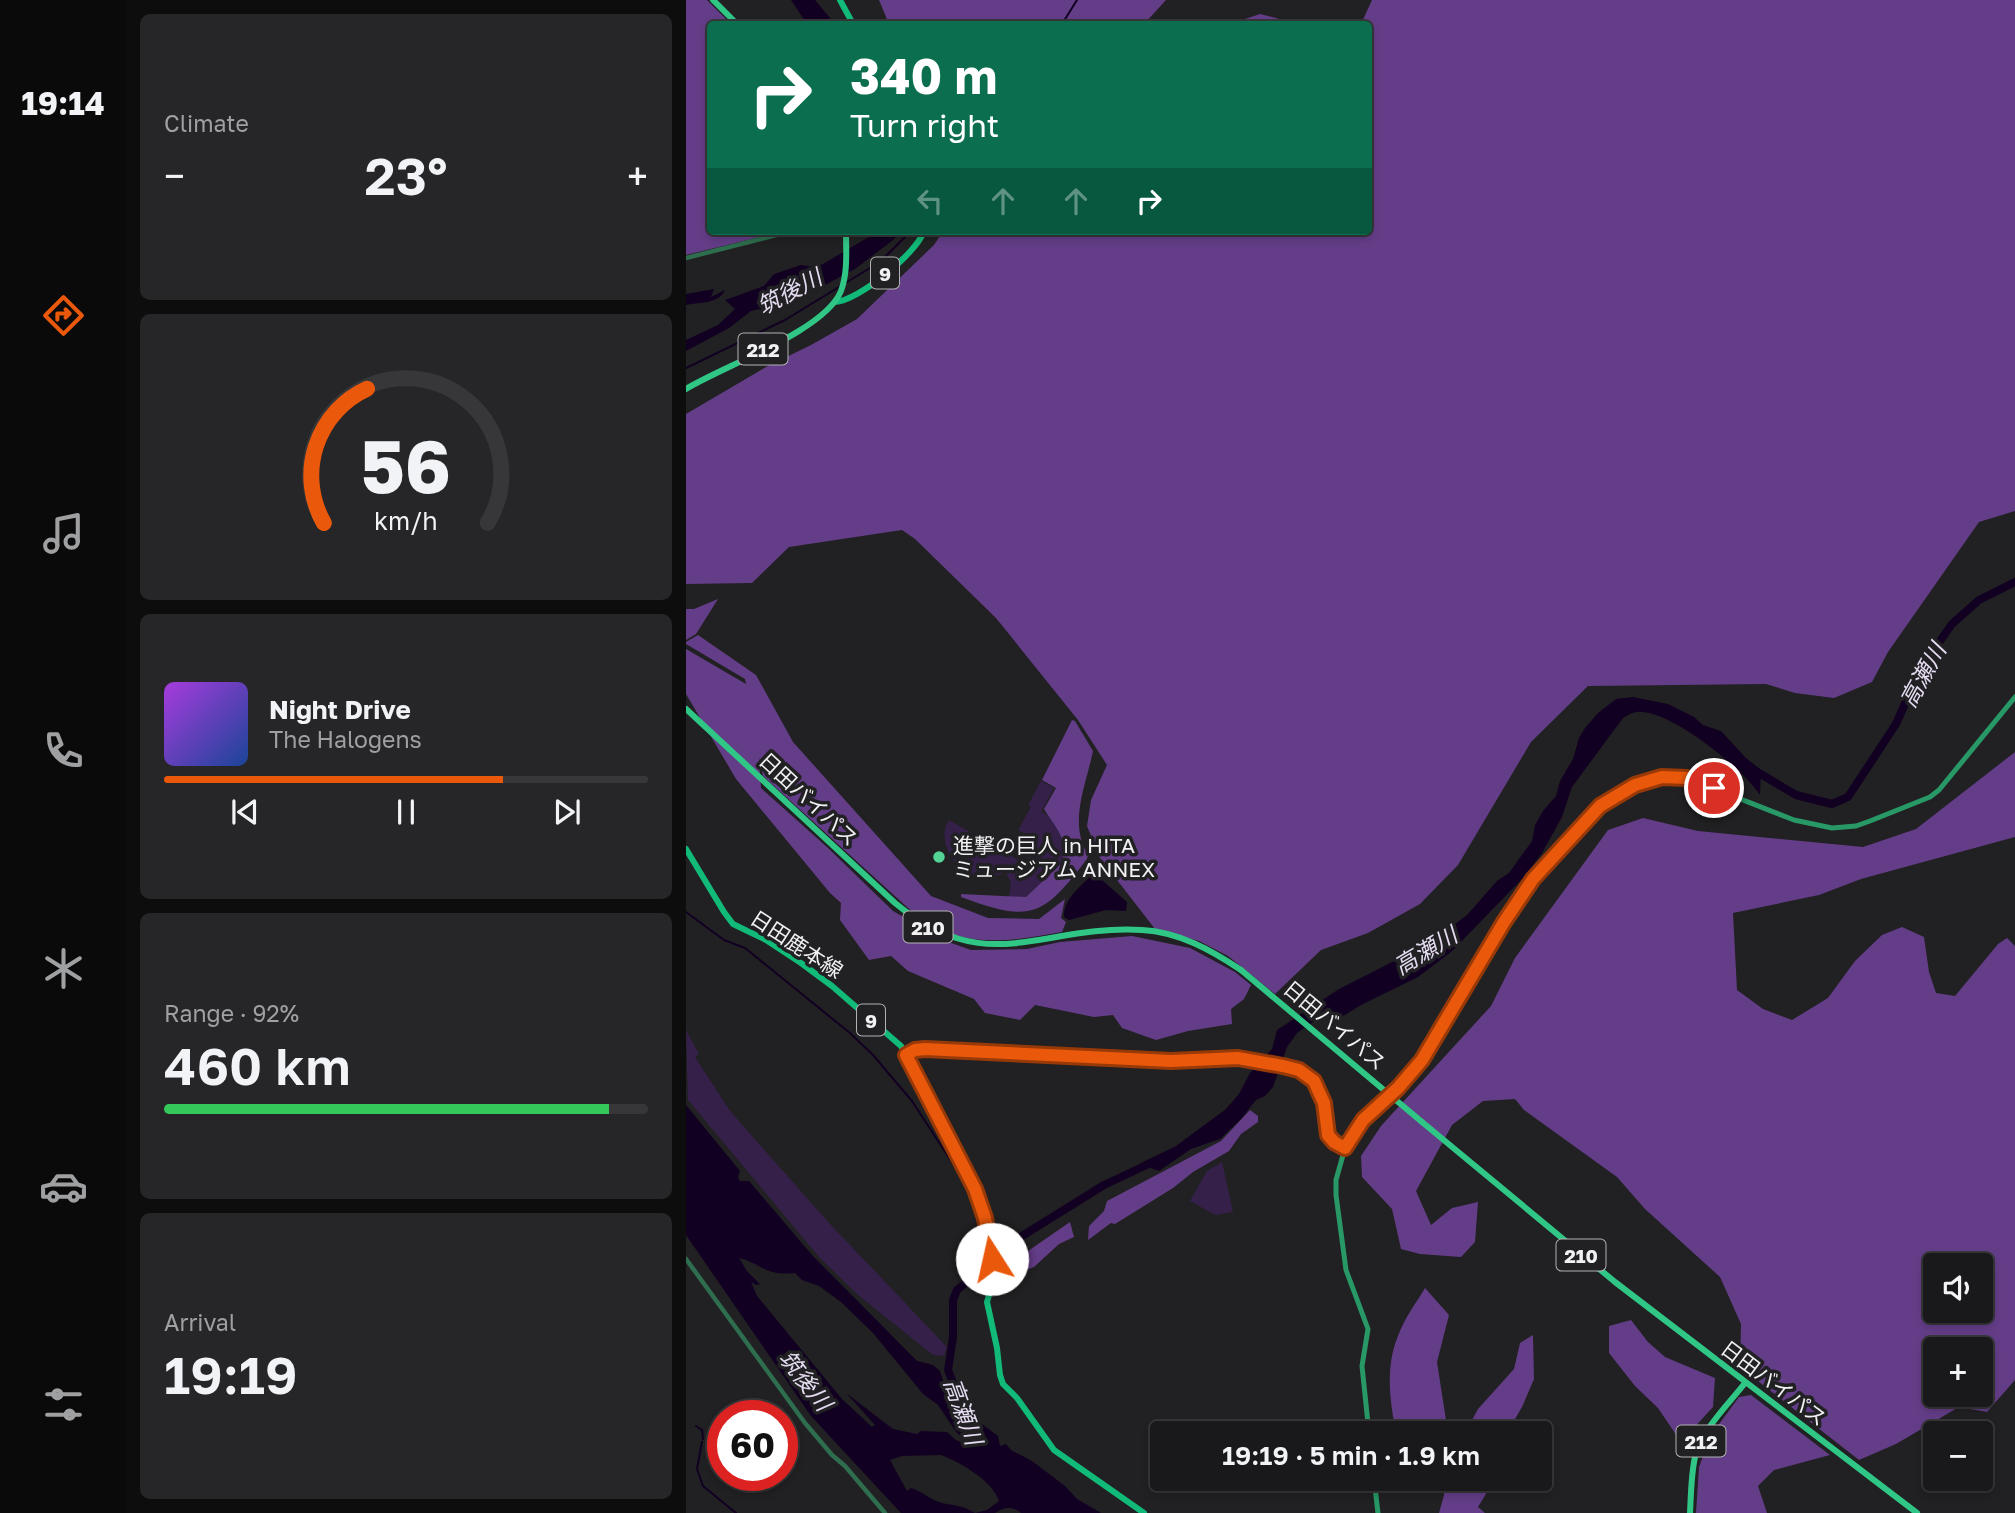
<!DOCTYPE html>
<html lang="en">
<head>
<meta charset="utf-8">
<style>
  :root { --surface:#19181a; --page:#262527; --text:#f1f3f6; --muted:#9fa0a2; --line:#373739; --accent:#ea580c }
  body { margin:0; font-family:"Golos Text","Noto Sans JP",sans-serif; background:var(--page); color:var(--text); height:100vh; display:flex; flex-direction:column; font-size:26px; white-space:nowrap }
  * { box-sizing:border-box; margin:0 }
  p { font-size:23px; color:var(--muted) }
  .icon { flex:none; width:38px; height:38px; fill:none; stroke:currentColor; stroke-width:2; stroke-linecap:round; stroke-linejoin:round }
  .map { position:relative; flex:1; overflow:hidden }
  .side { display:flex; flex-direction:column; gap:14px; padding:14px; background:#0e0d0e; width:560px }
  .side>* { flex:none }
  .banner { position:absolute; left:21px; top:21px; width:665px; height:214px; border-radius:7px; box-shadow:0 4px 10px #0003,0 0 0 2px var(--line); background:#0b6e4f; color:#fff; overflow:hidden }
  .tools { position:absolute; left:1237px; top:1253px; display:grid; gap:14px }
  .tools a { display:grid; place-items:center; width:70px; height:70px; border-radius:7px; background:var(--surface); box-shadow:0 4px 10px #0003,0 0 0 2px var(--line); font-size:35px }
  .speed { position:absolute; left:21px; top:1400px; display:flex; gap:14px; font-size:35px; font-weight:700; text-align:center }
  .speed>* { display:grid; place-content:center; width:91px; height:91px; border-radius:50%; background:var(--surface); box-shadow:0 4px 10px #0003,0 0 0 2px var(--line); line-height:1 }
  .speed .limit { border:10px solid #d22; background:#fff; color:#111 }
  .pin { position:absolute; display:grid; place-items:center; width:60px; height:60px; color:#fff; margin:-30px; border:4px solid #fff; border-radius:50%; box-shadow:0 2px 7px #0007 }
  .me { position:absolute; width:77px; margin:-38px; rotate:350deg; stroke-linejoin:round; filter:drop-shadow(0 0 5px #0008) }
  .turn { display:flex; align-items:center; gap:24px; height:147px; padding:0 28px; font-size:32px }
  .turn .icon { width:91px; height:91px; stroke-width:2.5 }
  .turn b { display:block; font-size:49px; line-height:60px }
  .lanes { display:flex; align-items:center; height:66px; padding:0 28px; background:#0003; justify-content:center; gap:35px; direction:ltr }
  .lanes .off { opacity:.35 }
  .big { font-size:52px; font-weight:600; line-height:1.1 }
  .side .widget { flex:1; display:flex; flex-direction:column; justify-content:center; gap:10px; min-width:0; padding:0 24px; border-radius:10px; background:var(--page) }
  .side .dial { align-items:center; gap:0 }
  .dial svg { height:182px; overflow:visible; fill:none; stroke:var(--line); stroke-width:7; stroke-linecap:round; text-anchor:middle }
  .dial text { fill:var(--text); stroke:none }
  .song { display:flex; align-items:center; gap:21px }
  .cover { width:84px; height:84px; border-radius:10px; background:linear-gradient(135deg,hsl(280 70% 55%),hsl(220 70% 35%)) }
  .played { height:7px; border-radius:4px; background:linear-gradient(90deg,var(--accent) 70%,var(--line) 70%) }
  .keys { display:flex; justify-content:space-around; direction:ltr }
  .heat { display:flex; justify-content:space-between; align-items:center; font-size:38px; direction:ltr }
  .charge { height:10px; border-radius:5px; background:linear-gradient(90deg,#34c759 92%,var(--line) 0) }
  .trip { position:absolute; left:464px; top:1421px; width:402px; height:70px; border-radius:7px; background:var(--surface); box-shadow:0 4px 10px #0003,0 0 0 2px var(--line); font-weight:600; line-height:70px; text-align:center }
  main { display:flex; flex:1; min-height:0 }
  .dock { display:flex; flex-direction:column; width:126px; justify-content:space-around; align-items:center; background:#0a0a0a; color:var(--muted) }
  .dock .icon { width:49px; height:49px }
  .dock .active { color:var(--accent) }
  .dock b { font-size:32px; color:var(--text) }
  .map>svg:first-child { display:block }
  .green { fill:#352049 }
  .forest { fill:#643d88; fill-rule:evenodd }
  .water { fill:#120022; fill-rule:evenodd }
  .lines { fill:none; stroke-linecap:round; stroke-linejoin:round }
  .stream { stroke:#120022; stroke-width:2 }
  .river { stroke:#120022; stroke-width:8 }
  .tertiary { stroke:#2e6d4e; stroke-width:4.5 }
  .secondary { stroke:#279866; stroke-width:5 }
  .primary { stroke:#11ba79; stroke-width:6 }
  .trunk { stroke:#30c686; stroke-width:6 }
  .trunk-bridge { stroke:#30c686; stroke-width:6 }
  .route-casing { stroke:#983908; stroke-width:18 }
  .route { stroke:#ea580c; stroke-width:12 }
  .poi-dot { fill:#53d396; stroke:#212022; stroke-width:2.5 }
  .labels { text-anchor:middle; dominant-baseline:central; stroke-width:7; stroke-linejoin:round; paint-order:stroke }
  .shield { fill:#212022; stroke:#b3b2b4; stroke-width:2 }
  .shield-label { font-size:19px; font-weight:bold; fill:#f1f0f2 }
  .street-label { font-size:21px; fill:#f1f0f2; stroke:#212022 }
  .poi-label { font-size:21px; fill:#f1f0f2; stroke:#212022; text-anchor:start }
  .water-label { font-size:23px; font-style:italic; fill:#e6dcf2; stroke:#212022 }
</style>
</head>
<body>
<main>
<nav class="dock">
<b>19:14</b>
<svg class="icon active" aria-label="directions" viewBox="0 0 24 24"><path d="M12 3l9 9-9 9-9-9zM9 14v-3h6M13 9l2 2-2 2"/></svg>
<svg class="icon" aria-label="music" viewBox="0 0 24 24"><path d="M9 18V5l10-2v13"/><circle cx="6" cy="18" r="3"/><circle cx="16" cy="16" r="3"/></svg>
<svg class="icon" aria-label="phone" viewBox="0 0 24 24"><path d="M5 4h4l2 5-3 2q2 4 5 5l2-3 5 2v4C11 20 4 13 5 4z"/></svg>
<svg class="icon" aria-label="climate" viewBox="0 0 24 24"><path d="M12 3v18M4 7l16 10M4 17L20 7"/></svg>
<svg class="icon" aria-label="car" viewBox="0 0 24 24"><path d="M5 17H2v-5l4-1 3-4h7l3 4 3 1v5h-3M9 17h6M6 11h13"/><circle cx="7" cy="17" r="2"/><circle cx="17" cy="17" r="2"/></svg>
<svg class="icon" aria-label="filters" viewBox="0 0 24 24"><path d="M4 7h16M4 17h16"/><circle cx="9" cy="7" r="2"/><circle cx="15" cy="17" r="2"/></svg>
</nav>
<section class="side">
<div class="widget"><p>Climate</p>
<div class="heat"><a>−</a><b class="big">23°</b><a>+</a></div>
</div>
<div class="widget dial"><svg viewBox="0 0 100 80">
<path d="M14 69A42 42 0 1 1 86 69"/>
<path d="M14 69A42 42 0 0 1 33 10" stroke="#ea580c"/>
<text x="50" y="56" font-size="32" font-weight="700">56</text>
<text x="50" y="72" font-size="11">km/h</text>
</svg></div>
<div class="widget">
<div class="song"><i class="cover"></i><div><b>Night Drive</b><p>The Halogens</p></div></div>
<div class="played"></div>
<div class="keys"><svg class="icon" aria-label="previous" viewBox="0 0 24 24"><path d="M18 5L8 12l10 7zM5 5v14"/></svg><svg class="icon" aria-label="pause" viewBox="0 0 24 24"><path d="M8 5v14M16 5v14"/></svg><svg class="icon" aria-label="next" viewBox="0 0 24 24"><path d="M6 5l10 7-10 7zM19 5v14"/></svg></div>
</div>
<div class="widget"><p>Range · 92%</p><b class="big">460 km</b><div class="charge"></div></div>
<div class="widget"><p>Arrival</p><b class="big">19:19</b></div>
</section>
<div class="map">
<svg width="1329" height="1513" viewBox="0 0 1329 1513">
  <rect width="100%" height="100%" fill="#212022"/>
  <!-- green -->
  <g class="green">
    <path d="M 355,781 L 368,788 L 355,812 C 374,818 377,844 377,862 L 340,897 L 323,897 L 325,882 L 320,874 L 330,869 C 318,873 304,880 292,877 C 270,873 249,840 263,820 L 339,864 L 352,841 L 332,830 L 345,807 L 342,805 Z"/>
    <polygon points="0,1030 13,1054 9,1057 44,1111 144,1224 261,1347 258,1356 247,1355 172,1295 133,1257 2,1100"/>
    <polygon points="536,1162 547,1212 529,1215 504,1201 521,1171"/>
  </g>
  <!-- forest -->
  <g class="forest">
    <polygon points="0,0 21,0 45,24 24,24 24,231 87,231 86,234 0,255"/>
    <polygon points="193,0 480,0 459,23 459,24 203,24"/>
    <polygon points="686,0 1329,0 1329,511 1293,522 1202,652 1186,682 1148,698 1109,693 1080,684 902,686 845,742 772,865 734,904 682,933 635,950 589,994 542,956 513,941 469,929 414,858 401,826 405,800 421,765 392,720 310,618 229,539 216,530 103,547 66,583 0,584 0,414 80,367 125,345 171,319 248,245 257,231 682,231 682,24 675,24"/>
    <polygon points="574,14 613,24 544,24"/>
    <polygon points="32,599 10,634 0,640 0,609 8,609"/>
    <path d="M 12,635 L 70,675 L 107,742 L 245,896 L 302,918 L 353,919 L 379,899 L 375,918 L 380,922 L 376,932 C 337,939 301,946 262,933 C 252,930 242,923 233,918 L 77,776 L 73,757 L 75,788 L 142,848 L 207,911 L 257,940 L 285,950 L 341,949 L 374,942 L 446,936 L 504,948 L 549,972 L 565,985 L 558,999 L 545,1009 L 546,1024 L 502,1031 L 470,1040 L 436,1028 L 427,1015 L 408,1017 L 349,1005 L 334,1020 L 299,1013 L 288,999 L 222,971 L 205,956 L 183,960 L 154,920 L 155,903 L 144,893 L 50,779 L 0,694 L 0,649 L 60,684 L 59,679 L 0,644 L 0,642 Z"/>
    <path d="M 386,720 L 389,721 L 407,751 C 400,786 382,822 402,855 L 401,859 C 357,917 345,923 275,897 L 275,894 L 340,897 L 377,862 C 378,832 373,833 358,809 L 370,788 L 356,780 Z"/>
    <path d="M 1329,752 L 1329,837 L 1175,879 L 1133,895 L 1047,913 L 1051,990 L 1077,1009 L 1106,1020 L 1142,998 L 1169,961 L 1196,935 L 1216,927 L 1238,937 L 1243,972 L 1250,993 L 1269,996 L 1312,944 L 1321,938 L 1329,946 L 1329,1380 L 1301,1412 L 1273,1407 L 1210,1444 L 1173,1460 L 1054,1367 L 1055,1324 L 1034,1277 L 959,1209 L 931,1177 L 838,1110 L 829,1099 L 797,1101 L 766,1125 L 730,1191 L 745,1225 L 766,1208 L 792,1202 L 789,1242 L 775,1257 L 734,1254 L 715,1249 L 706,1209 L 676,1177 L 675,1156 L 695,1126 L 805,1006 L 829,958 L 922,830 L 957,818 L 1012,831 L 1177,847 L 1230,829 ZM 1250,1265 L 1295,1265 L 1295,1311 L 1250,1311 ZM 1250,1349 L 1295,1349 L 1295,1395 L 1250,1395 Z"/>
    <polygon points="564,1110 572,1116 572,1122 555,1134 543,1151 507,1172 487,1188 429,1224 425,1223 402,1240 403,1226 418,1211 421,1201 535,1141"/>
    <polygon points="384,1222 388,1237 373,1244 348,1267 328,1275 320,1266"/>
    <path d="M 739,1288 L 763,1315 L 751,1362 L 762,1433 L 710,1433 C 704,1401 699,1367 712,1336 C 718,1319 730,1303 739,1288 Z"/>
    <polygon points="945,1320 962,1342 979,1357 1029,1378 1027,1407 995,1442 972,1408 949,1386 923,1353 923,1326"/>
    <polygon points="847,1335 848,1379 836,1407 821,1433 779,1433 792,1409 828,1369 834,1343"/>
    <polygon points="1065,1395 1144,1455 1088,1470 1072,1486 1081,1513 1010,1513 1013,1467 1025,1435 1053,1397"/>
    <polygon points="722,1479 809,1479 792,1507 799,1513 753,1513 758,1495 757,1481"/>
  </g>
  <!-- water -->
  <g class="water">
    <polygon points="105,0 129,0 149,24 121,24"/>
    <polygon points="193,231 216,231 207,240 169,269 137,286 120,286 113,294 90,305 65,311 43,328 0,351 0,340 32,325 49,309 39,300 78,286 88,274 115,265 128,267 137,264"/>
    <path d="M 28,289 L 25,297 L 39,290 C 33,304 14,302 0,305 L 0,294 Z"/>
    <path d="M 947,697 L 982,704 L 1008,717 L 1017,725 L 1035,731 L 1060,758 L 1075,770 L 1074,795 C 1056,768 990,715 957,712 C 949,711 944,714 937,718 L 886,787 L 876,817 L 856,853 L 838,877 L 765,952 L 732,977 L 675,1005 L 659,1015 L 646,1019 L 634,1017 L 611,1033 L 601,1047 L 587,1087 L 579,1096 L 570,1100 L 555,1119 L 534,1139 L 505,1149 L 473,1171 L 453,1164 L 490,1146 L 540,1109 L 553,1094 L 564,1073 L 586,1049 L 591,1030 L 653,989 L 728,951 L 756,934 L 781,915 L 811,881 L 823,873 L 846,841 L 849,825 L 857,811 L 870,796 L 874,781 L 887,759 L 893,738 L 899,728 L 912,713 L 930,699 Z"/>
    <path d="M 408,873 L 441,902 L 440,911 L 420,910 L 383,920 L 378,917 C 377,899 396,885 408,873 Z"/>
    <path d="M 0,1105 L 54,1171 L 52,1178 L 54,1181 L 63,1181 L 126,1255 L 231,1361 L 247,1365 L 254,1371 L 260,1390 L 271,1412 L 284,1415 L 312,1436 L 314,1446 L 320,1444 L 325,1450 L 346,1461 L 379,1486 L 391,1499 L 415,1513 L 335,1513 C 326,1506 319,1507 309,1513 L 215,1513 L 125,1416 L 0,1235 ZM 53,1258 C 79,1265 78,1276 109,1273 L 116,1280 L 133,1286 L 155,1302 L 187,1333 L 237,1394 L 252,1405 L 271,1433 L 280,1440 L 283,1446 L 270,1440 L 261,1432 L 235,1431 L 231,1434 L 207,1429 L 160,1393 L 189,1425 L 186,1427 L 156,1399 L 71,1296 L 65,1282 L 70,1285 L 74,1284 L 61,1271 ZM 255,1455 C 274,1462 307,1481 313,1501 L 301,1510 L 289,1513 C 276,1505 270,1506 256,1503 C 244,1500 236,1491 225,1488 L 221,1491 L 204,1460 L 216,1456 Z"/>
  </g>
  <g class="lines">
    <!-- stream -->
    <g class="stream">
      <polyline points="376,24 391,0"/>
      <polyline points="161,282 194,262 225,231"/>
      <polyline points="0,368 99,320 153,287"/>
      <polyline points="0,912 38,940 59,948 164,1033 187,1055 226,1101 284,1190"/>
      <polyline points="286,1195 293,1210"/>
      <polyline points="294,1215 290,1252 299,1259"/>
      <polyline points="10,1426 16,1430 17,1439"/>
      <polyline points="16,1442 11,1469 17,1486 50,1513"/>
    </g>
    <!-- river -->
    <g class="river">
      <polyline points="1068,770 1110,795 1146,804 1162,797 1210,724 1235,668 1266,624 1293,600 1329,582"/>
      <polyline points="283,1424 262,1370 267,1337 267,1300 271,1290 281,1282 299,1259 418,1185 467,1162"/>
    </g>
    <!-- tertiary -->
    <g class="tertiary">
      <polyline points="0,258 106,231"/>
      <polyline points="220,1055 229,1050 239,1049 485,1061 552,1058 597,1066 613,1070 628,1081 638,1103 642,1135 648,1142 659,1148"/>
      <polyline points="0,1259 119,1423 146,1455 159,1466 199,1513"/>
    </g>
    <!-- secondary -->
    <g class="secondary">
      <polyline points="683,1433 676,1366 682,1329 660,1270 650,1195 650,1180 659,1148 677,1120 712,1088 736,1060 819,922 857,866 914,806 949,785 976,777 1001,778 1108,820 1146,828 1170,826 1184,821 1244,797 1253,790 1329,697"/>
      <polyline points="688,1479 692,1513"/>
    </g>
    <!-- primary -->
    <g class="primary">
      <polyline points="154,0 167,24"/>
      <path d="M 149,302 C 172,301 231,253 238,231"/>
      <polyline points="0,849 38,912 47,924 80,940 115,963 146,986 215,1046 230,1072 295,1205 309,1275 301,1302 311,1348 314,1375 317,1384 331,1398 368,1450 458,1513"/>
    </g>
    <!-- trunk -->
    <g class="trunk">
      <polyline points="27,0 51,24"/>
      <path d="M 0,389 C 37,366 139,331 155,291 C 162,272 160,251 160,231"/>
      <path d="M 0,709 L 209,903 C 302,980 355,924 456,930 C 493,932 525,950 555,970"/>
      <polyline points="736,1122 929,1282 1231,1513"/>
      <path d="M 1004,1513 C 1005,1495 1005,1475 1009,1457 C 1017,1428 1041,1406 1059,1383"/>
    </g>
    <!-- trunk-bridge -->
    <polyline class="trunk-bridge" points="555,970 736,1122"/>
  </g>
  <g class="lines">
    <!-- route casing -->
    <g class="route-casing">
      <polyline id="route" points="306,1259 299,1218 289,1189 220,1055 229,1050 239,1049 485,1061 552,1058 597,1066 613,1070 628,1081 638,1103 642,1135 648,1142 659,1148 677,1120 712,1088 736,1060 818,922 847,879 914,806 949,785 976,777 1001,778 1028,788"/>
    </g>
    <!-- route -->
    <use href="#route" class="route"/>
  </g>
  <!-- markers -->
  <circle class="poi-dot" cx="253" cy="857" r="7"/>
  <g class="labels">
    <!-- shield labels -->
    <g class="shield">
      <rect x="185" y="257.5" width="28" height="31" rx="5"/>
      <rect x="52.5" y="333.5" width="49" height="31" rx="5"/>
      <rect x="217.5" y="911.5" width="49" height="31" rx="5"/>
      <rect x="171" y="1004.5" width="28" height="31" rx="5"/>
      <rect x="870.5" y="1239.5" width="49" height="31" rx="5"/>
      <rect x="990.5" y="1425.5" width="49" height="31" rx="5"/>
    </g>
    <g class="shield-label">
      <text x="199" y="273">9</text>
      <text x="77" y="349">212</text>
      <text x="242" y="927">210</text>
      <text x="185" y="1020">9</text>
      <text x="895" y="1255">210</text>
      <text x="1015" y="1441">212</text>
    </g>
    <!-- street labels -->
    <g class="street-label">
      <text transform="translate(123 799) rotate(43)">日田バイパス</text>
      <text transform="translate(111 944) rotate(33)">日田鹿本線</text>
      <text transform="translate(649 1025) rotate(40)">日田バイパス</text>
      <text transform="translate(1088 1383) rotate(37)">日田バイパス</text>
    </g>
    <!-- poi labels -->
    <g class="poi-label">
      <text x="267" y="845">進撃の巨人 in HITA<tspan x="267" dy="24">ミュージアム ANNEX</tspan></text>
    </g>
    <!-- water labels -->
    <g class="water-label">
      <text transform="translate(103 291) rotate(-28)">筑後川</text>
      <text transform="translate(1236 675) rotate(-61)">高瀬川</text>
      <text transform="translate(739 950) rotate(-31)">高瀬川</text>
      <text transform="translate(120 1380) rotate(52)">筑後川</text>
      <text transform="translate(278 1411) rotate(70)">高瀬川</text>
    </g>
  </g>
</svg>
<div class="tools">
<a><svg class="icon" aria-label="sound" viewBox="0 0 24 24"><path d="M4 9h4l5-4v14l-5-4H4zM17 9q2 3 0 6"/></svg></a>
<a>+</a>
<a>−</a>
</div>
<div class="speed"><div class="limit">60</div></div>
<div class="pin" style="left:1028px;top:788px;background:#d93025"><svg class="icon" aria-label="arrive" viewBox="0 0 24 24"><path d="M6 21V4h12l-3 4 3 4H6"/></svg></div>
<svg class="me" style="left:306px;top:1259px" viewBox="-20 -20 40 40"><circle r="19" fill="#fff"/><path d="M0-13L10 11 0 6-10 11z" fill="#ea580c"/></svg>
<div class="trip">19:19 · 5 min · 1.9 km</div>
<div class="banner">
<div class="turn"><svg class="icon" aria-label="right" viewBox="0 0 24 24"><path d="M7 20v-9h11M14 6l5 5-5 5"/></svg><div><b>340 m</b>Turn right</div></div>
<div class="lanes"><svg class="icon off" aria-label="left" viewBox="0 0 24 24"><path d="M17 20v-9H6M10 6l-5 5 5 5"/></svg><svg class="icon off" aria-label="ahead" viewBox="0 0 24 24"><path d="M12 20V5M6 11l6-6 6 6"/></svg><svg class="icon off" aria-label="ahead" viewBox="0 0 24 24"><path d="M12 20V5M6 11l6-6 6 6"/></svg><svg class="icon" aria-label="right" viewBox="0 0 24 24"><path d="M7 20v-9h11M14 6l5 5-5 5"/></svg></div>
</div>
</div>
</main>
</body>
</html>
